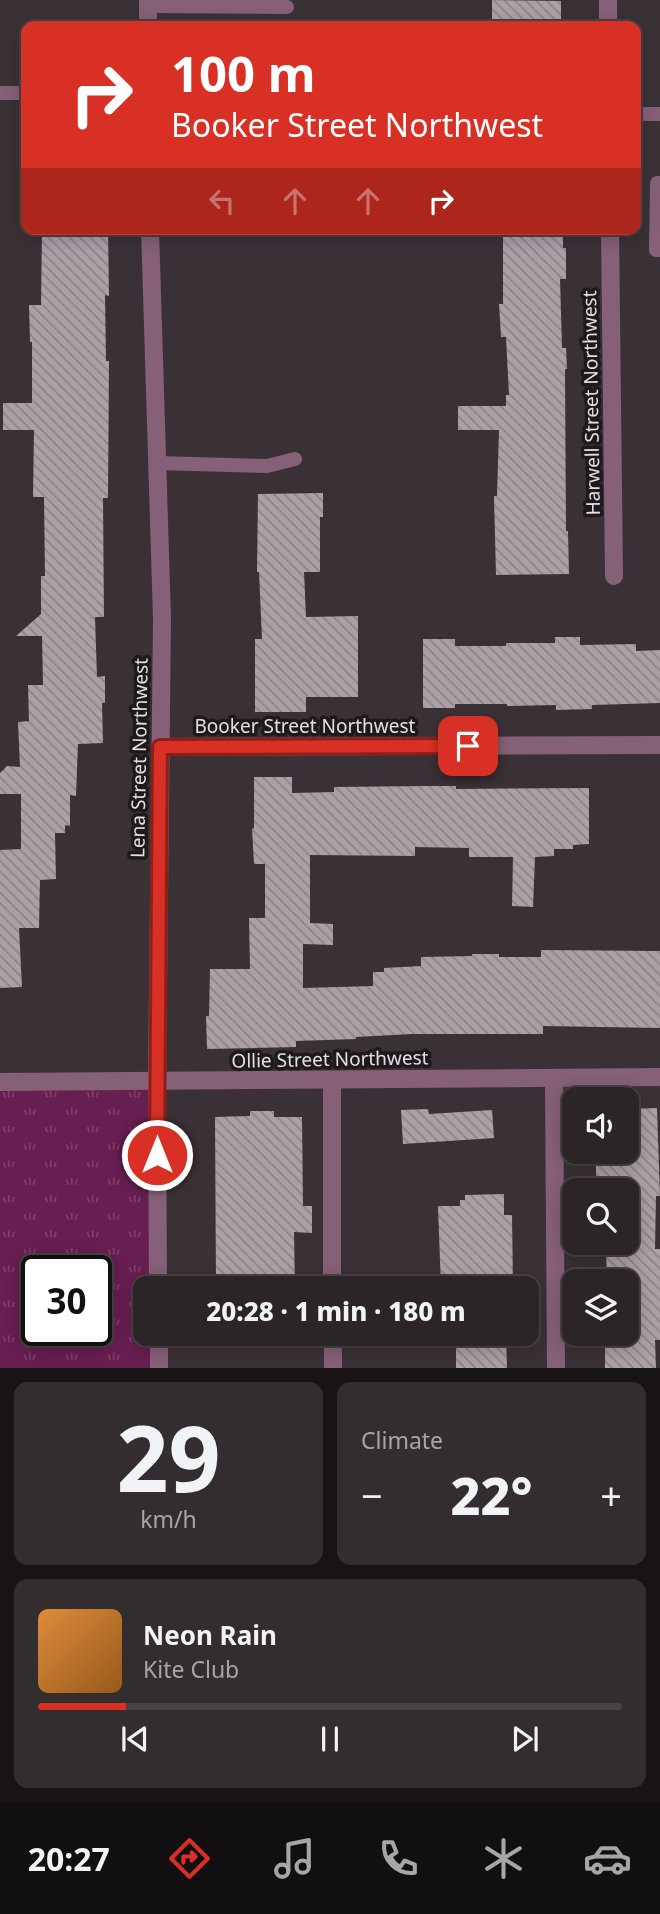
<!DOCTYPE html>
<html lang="en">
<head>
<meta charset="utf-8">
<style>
  :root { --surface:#2c2528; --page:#342d30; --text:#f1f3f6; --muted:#a6a5a8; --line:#484245; --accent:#d93025 }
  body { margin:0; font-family:"Noto Sans",sans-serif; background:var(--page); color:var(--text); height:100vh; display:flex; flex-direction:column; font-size:26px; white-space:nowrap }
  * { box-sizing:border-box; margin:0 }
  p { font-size:23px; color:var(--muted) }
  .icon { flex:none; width:38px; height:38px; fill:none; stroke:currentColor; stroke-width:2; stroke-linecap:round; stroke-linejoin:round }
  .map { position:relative; height:1368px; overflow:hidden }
  .sheet { display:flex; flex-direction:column; gap:14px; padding:14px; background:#181416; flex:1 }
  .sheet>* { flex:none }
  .hud { position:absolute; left:21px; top:21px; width:620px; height:214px; border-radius:14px; box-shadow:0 4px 18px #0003,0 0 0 2px var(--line); background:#d93025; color:#fff; overflow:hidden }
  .fabs { position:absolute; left:562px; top:1087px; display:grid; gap:14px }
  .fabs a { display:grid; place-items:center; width:77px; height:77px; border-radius:14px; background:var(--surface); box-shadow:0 4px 18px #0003,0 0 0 2px var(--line); font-size:35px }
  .speed { position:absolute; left:21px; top:1255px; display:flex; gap:14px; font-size:35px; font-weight:700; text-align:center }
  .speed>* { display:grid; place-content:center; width:91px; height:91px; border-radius:50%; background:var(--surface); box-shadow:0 4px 18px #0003,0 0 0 2px var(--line); line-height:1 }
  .speed .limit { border:4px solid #111; border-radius:10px; background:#fff; color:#111 }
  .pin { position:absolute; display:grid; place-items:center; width:60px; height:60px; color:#fff; margin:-30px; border-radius:14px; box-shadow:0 4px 10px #0006 }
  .me { position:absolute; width:77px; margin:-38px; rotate:0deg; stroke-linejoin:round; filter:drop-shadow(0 0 5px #0008) }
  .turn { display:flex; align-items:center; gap:24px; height:147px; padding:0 35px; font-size:32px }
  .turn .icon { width:91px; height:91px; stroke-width:2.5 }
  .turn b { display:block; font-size:49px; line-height:60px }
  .lanes { display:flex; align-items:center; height:66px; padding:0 35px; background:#0003; justify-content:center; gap:35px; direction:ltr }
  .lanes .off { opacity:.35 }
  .big { font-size:52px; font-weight:800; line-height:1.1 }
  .sheet .widget { flex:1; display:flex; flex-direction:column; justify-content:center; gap:10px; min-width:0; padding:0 24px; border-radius:14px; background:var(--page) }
  .sheet .dial { align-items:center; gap:0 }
  .dial b { font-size:91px; line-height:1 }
  .song { display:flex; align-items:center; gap:21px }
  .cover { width:84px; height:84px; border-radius:10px; background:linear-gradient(135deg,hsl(30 70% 55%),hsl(30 70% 35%)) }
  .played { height:7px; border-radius:4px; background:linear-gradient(90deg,var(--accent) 15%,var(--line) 15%) }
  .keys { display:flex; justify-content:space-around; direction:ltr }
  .heat { display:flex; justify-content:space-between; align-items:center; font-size:38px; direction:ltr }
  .sheet .tiles { flex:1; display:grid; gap:14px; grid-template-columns:1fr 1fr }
  .widget:last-child { grid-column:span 2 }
  .trip { position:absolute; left:133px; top:1276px; width:406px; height:70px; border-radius:14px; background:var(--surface); box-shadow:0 4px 18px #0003,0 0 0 2px var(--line); font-weight:800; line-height:70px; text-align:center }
  .tabs { display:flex; height:112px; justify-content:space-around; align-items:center; background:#120f10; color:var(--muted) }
  .tabs .icon { width:49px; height:49px }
  .tabs .current { color:var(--accent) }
  .tabs b { font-size:32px; color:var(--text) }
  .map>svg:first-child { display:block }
  .park { fill:url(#park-tufts); fill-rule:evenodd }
  .building { fill:url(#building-back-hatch) }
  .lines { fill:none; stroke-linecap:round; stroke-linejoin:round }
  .lane { stroke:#856076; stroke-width:14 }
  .street { stroke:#856076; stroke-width:18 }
  .route-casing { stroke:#8d1f18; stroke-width:18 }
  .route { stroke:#d93025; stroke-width:12 }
  .labels { text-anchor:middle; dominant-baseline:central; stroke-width:7; stroke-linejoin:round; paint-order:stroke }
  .street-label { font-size:19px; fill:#e4dee2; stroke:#1e1a1c }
</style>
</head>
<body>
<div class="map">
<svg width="660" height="1368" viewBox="0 0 660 1368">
  <defs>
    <pattern id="park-tufts" width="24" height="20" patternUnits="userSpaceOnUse" patternTransform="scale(1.75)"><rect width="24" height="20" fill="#671e50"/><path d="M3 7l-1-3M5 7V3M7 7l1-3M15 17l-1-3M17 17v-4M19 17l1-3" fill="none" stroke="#7d3e69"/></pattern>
    <pattern id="building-back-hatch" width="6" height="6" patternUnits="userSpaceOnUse" patternTransform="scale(1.75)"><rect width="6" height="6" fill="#aba0a6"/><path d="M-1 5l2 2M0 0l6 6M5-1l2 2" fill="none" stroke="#8c8489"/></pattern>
  </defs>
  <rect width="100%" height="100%" fill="#3a3136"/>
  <!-- park -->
  <path class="park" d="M 150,1077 L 150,1288 L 145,1288 L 145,1334 L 150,1334 L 150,1368 L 0,1368 L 0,1080 ZM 37,1270 L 96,1270 L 96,1330 L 37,1330 Z"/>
  <!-- building -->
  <g class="building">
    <polygon points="492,0 561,1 561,26 492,26"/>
    <polygon points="42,229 108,229 109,296 105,295 106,361 109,361 108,498 103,498 104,617 95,617 97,677 105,676 105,703 102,703 103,743 78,744 76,796 70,795 70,826 65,825 65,833 55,833 56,879 40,880 39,928 19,928 22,987 0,988 0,850 21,849 21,794 0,794 0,773 7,766 20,767 18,722 29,721 28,685 43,685 42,636 16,636 41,614 41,576 45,576 44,497 33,497 34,430 3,430 3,403 32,403 32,342 30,342 29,305 41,305"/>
    <polygon points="503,229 563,229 563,248 566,248 566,279 560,279 562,348 566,348 567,369 565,369 566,531 568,531 569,574 496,575 494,496 497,496 499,430 458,430 458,406 506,406 506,395 509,395 506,337 501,337 499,304 503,304"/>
    <polygon points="323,493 323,517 320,517 320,572 304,572 306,617 358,616 358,697 306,697 306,712 255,712 255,639 262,639 259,572 257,572 258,494"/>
    <polygon points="555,637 580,637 580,645 636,644 636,651 660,650 660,703 592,705 592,709 556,710 556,705 507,706 507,704 455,704 455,708 423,708 423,639 455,639 455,646 506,646 506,643 555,643"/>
    <polygon points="254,777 292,777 292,793 334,792 334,787 424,786 456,786 456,789 589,788 589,844 573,845 573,849 554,849 554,856 535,857 533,907 512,906 513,857 469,857 469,848 415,847 415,856 310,855 310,923 333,924 333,945 303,944 303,988 373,986 373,972 384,972 384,968 421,966 421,957 472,956 472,954 499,954 499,957 541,957 541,950 660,951 660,1028 543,1026 543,1034 412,1034 356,1037 356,1039 296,1041 296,1047 207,1049 206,1016 209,1016 210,969 250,969 249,918 265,918 265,864 254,864 252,829 254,828"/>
    <polygon points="657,1108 660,1196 656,1196 655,1249 660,1249 660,1340 655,1340 656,1368 605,1368 605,1334 626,1334 626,1281 607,1281 606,1250 626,1249 626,1190 596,1190 596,1165 606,1165 606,1159 626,1159 626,1109"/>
    <polygon points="428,1109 429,1114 492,1110 494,1138 403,1144 401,1110"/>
    <polygon points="250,1111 274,1111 274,1117 302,1117 303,1206 312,1206 312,1233 294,1232 295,1288 216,1288 215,1117 250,1116"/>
    <polygon points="504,1194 504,1215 512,1215 513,1287 441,1288 438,1206 460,1206 460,1200 465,1200 465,1195"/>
    <polygon points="456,1334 506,1334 507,1368 456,1368"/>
  </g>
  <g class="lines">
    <!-- lane -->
    <g class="lane">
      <polyline points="148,6 287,7"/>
      <polyline points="0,93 26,93"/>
      <polyline points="645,114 660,114"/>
      <polyline points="660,183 657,183 656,250 660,250"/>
      <polyline points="157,463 267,466 295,459"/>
    </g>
    <!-- street -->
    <g class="street">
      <polyline points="148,0 148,26"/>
      <polyline points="608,0 608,26"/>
      <polyline points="150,229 162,618 157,1081 158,1288"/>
      <polyline points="610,229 614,576"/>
      <polyline points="161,747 660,745"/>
      <polyline points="554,1078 556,1368"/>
      <polyline points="332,1080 332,1288"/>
      <polyline points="0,1082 660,1077"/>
      <polyline points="159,1334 159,1368"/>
      <polyline points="333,1334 333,1368"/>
    </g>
  </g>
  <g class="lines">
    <!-- route casing -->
    <g class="route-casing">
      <polyline id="route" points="157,1155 160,747 468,746"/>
    </g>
    <!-- route -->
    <use href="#route" class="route"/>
  </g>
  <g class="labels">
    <!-- street labels -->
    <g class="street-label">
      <text transform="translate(591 403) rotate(-91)">Harwell Street Northwest</text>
      <text x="305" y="726">Booker Street Northwest</text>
      <text transform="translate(139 758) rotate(-89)">Lena Street Northwest</text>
      <text transform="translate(330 1059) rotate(-1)">Ollie Street Northwest</text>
    </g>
  </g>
</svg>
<div class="fabs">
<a><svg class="icon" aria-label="sound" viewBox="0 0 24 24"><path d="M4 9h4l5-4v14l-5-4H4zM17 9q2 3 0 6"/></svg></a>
<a><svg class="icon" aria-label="search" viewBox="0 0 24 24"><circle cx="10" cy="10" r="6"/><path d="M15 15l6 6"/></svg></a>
<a><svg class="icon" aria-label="layers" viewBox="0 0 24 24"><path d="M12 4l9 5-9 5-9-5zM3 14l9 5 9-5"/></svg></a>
</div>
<div class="speed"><div class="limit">30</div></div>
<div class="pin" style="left:468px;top:746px;background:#d93025"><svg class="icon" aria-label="arrive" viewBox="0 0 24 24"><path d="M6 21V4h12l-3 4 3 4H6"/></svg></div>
<svg class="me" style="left:157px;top:1155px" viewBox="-20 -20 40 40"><circle r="17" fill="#d93025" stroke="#fff" stroke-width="3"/><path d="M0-11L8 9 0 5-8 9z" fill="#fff"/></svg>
<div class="trip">20:28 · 1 min · 180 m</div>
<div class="hud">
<div class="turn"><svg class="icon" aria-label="right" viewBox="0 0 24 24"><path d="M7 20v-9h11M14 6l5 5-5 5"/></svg><div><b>100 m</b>Booker Street Northwest</div></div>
<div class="lanes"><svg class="icon off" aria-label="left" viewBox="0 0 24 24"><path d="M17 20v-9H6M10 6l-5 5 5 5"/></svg><svg class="icon off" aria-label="ahead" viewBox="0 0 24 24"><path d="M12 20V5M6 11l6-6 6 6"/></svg><svg class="icon off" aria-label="ahead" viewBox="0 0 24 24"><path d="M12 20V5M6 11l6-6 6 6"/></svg><svg class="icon" aria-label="right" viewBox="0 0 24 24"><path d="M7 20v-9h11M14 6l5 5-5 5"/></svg></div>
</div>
</div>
<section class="sheet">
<div class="tiles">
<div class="widget dial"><b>29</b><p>km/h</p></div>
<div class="widget"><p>Climate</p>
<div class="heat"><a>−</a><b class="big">22°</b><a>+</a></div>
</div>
<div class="widget">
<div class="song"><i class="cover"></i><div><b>Neon Rain</b><p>Kite Club</p></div></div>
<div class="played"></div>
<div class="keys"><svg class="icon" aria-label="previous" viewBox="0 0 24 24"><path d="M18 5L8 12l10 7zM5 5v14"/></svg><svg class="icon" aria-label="pause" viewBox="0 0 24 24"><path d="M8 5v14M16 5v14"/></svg><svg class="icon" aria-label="next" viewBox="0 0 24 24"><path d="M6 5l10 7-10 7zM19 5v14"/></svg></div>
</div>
</div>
</section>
<nav class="tabs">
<b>20:27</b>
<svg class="icon current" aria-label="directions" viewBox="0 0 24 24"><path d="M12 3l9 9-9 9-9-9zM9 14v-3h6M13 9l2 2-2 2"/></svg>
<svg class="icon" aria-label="music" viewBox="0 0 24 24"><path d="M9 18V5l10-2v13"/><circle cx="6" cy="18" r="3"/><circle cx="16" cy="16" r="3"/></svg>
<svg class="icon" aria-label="phone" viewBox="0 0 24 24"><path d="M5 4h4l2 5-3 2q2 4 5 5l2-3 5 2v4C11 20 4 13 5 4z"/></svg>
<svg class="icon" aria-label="climate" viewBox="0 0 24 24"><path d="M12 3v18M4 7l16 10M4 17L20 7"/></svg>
<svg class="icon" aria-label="car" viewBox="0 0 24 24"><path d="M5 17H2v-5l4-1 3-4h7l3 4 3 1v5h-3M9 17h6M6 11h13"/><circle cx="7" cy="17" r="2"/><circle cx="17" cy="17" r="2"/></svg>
</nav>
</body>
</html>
